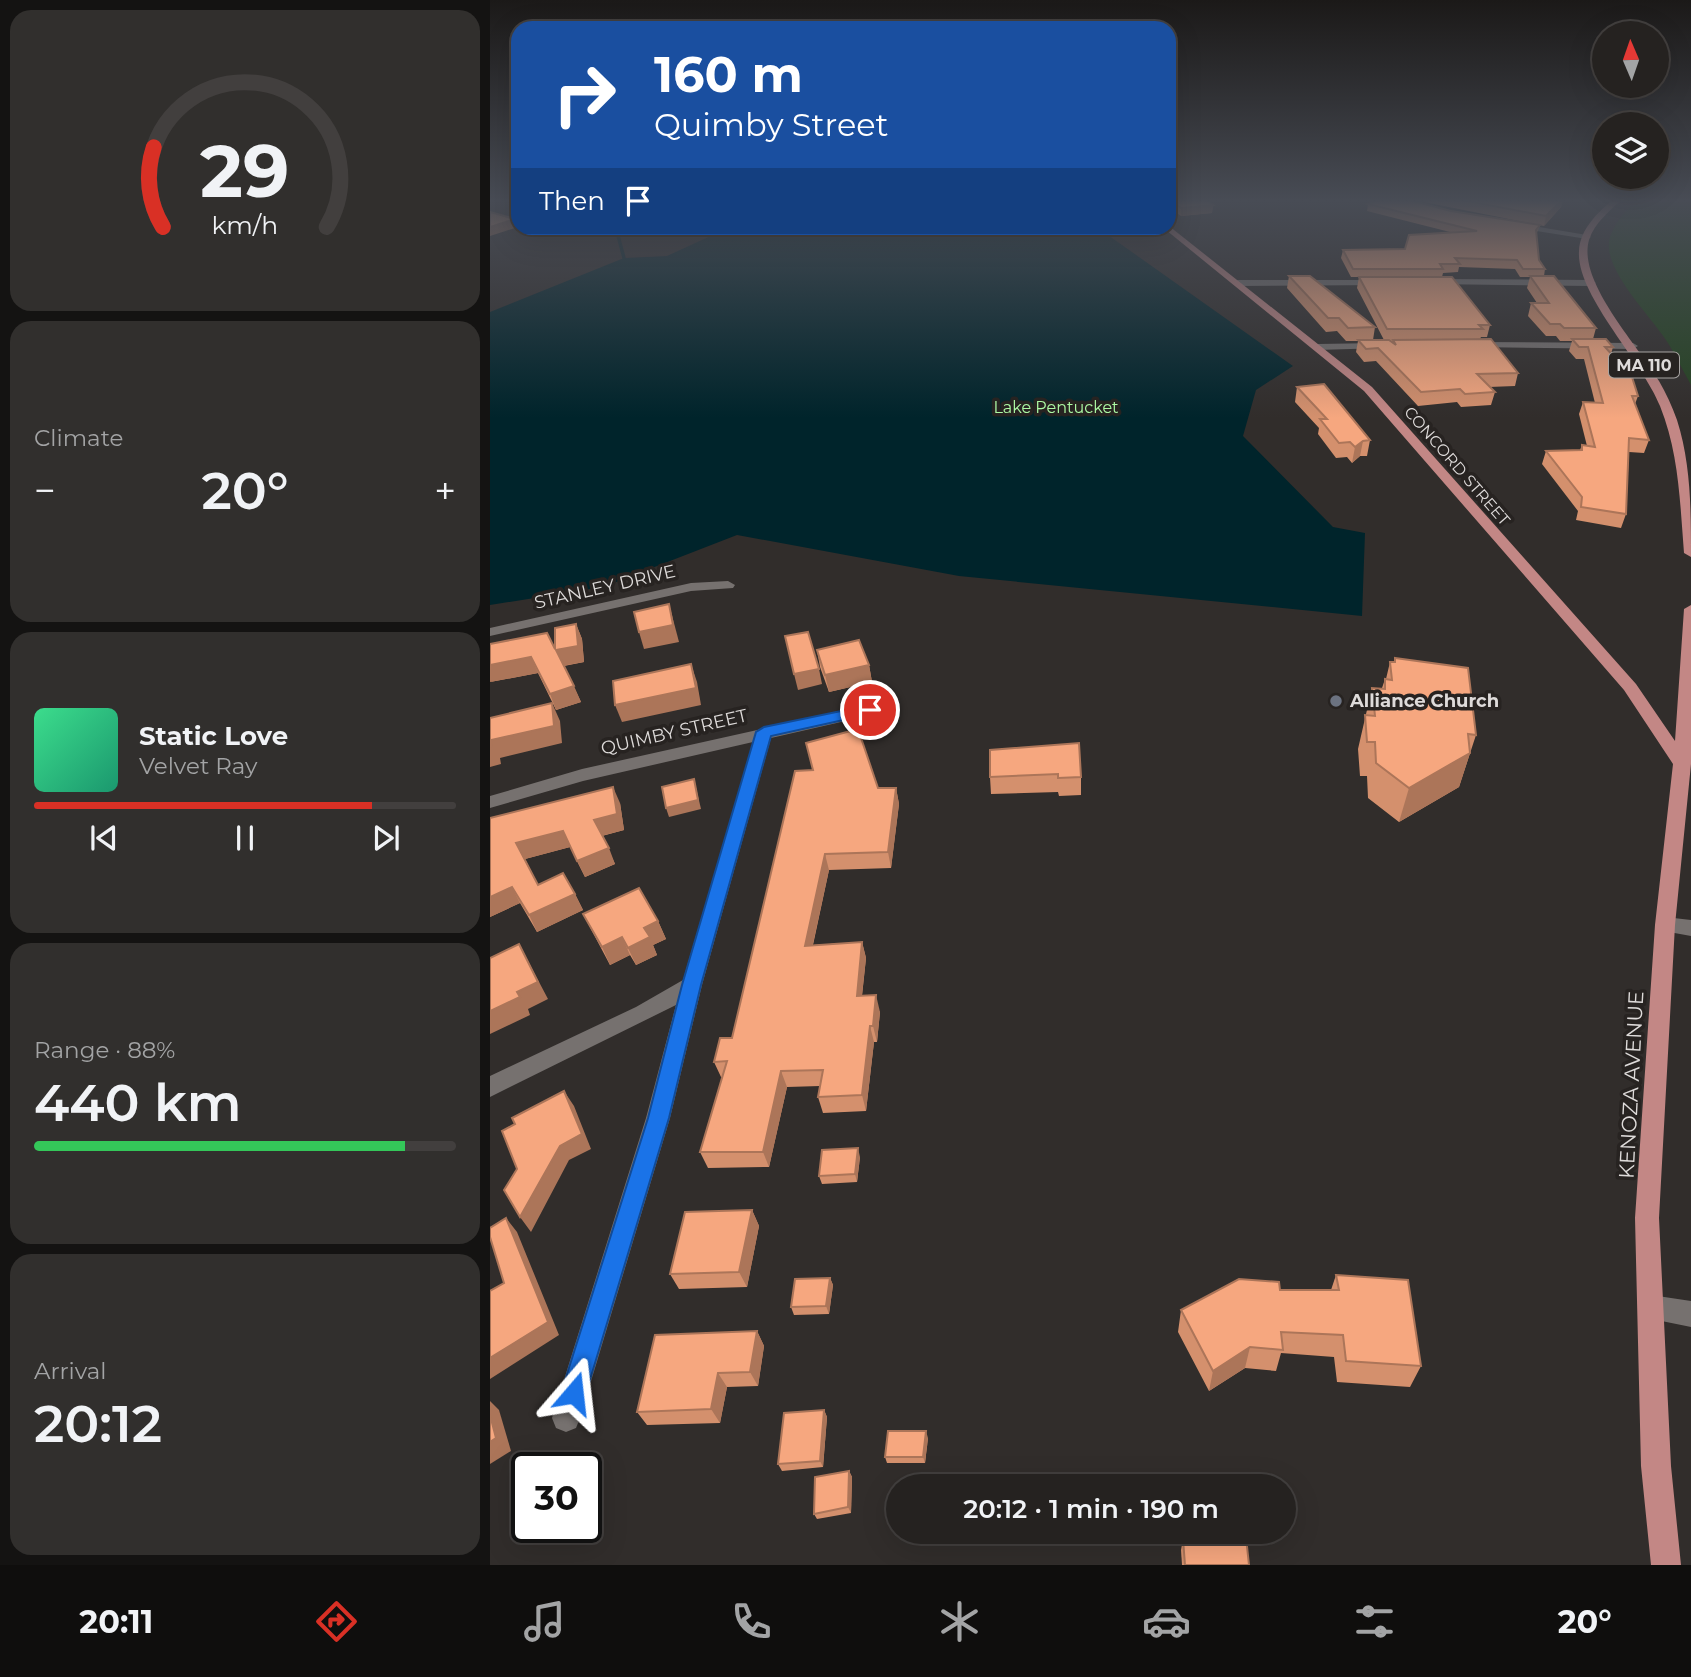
<!DOCTYPE html>
<html lang="en">
<head>
<meta charset="utf-8">
<style>
  :root { --surface:#252220; --page:#312f2d; --text:#f1f3f6; --muted:#a3a4a5; --line:#423f3e; --accent:#d93025 }
  body { margin:0; font-family:Montserrat,sans-serif; background:var(--page); color:var(--text); height:100vh; display:flex; flex-direction:column; font-size:26px; white-space:nowrap }
  * { box-sizing:border-box; margin:0 }
  p { font-size:23px; color:var(--muted) }
  .icon { flex:none; width:38px; height:38px; fill:none; stroke:currentColor; stroke-width:2; stroke-linecap:round; stroke-linejoin:round }
  .map { position:relative; flex:1; overflow:hidden }
  .panel { display:flex; flex-direction:column; gap:10px; padding:10px; background:#141312; width:490px }
  .panel>* { flex:none }
  .banner { position:absolute; left:21px; top:21px; width:665px; height:214px; border-radius:21px; box-shadow:0 7px 28px #0002,0 0 0 2px var(--line); background:#1a4fa0; color:#fff; overflow:hidden }
  .needle { width:46px; rotate:358deg }
  .controls { position:absolute; left:1102px; top:21px; display:grid; gap:14px }
  .controls a { display:grid; place-items:center; width:77px; height:77px; border-radius:50%; background:var(--surface); box-shadow:0 7px 28px #0002,0 0 0 2px var(--line); font-size:35px }
  .speed { position:absolute; left:21px; top:1452px; display:flex; gap:14px; font-size:35px; font-weight:700; text-align:center }
  .speed>* { display:grid; place-content:center; width:91px; height:91px; border-radius:50%; background:var(--surface); box-shadow:0 7px 28px #0002,0 0 0 2px var(--line); line-height:1 }
  .speed .limit { border:4px solid #111; border-radius:10px; background:#fff; color:#111 }
  .pin { position:absolute; display:grid; place-items:center; width:60px; height:60px; color:#fff; margin:-30px; border:4px solid #fff; border-radius:50%; box-shadow:0 2px 7px #0007 }
  .me { position:absolute; width:77px; margin:-38px; rotate:17deg; stroke-linejoin:round; filter:drop-shadow(0 0 5px #0008) }
  .turn { display:flex; align-items:center; gap:24px; height:147px; padding:0 28px; font-size:32px }
  .turn .icon { width:91px; height:91px; stroke-width:2.5 }
  .turn b { display:block; font-size:49px; line-height:60px }
  .then { display:flex; align-items:center; height:66px; padding:0 28px; background:#0003; gap:14px; font-size:26px }
  .big { font-size:52px; font-weight:600; line-height:1.1 }
  .panel .tile { flex:1; display:flex; flex-direction:column; justify-content:center; gap:10px; min-width:0; padding:0 24px; border-radius:21px; background:var(--page) }
  .panel .dial { align-items:center; gap:0 }
  .dial svg { height:182px; overflow:visible; fill:none; stroke:var(--line); stroke-width:7; stroke-linecap:round; text-anchor:middle }
  .dial text { fill:var(--text); stroke:none }
  .song { display:flex; align-items:center; gap:21px }
  .cover { width:84px; height:84px; border-radius:10px; background:linear-gradient(135deg,hsl(150 70% 55%),hsl(160 70% 35%)) }
  .played { height:7px; border-radius:4px; background:linear-gradient(90deg,var(--accent) 80%,var(--line) 80%) }
  .keys { display:flex; justify-content:space-around; direction:ltr }
  .heat { display:flex; justify-content:space-between; align-items:center; font-size:38px; direction:ltr }
  .charge { height:10px; border-radius:5px; background:linear-gradient(90deg,#34c759 88%,var(--line) 0) }
  .trip { position:absolute; left:396px; top:1474px; width:410px; height:70px; border-radius:35px; background:var(--surface); box-shadow:0 7px 28px #0002,0 0 0 2px var(--line); font-weight:600; line-height:70px; text-align:center }
  .dock { display:flex; height:112px; justify-content:space-around; align-items:center; background:#0f0e0d; color:var(--muted) }
  .dock .icon { width:49px; height:49px }
  .dock .selected { color:var(--accent) }
  .dock b { font-size:32px; color:var(--text) }
  main { display:flex; flex:1; min-height:0 }
  .map>svg:first-child { display:block }
  .green { fill:#254321 }
  .water { fill:#00242b }
  .lines { fill:none; stroke-linecap:round; stroke-linejoin:round }
  .stream { stroke:#00242b; stroke-width:3.5 }
  .minor { fill:#76716f; fill-rule:evenodd }
  .major { fill:#c38785; fill-rule:evenodd }
  .wall { fill:#d4906d }
  .shaded-wall { fill:#ac7559 }
  .building { fill:#f6a77f; stroke:#ac7559; stroke-width:2 }
  .route { fill:#1a73e8; stroke:#114b97; stroke-width:2 }
  .worship-dot { fill:#6b7280; stroke:#272321; stroke-width:2.5 }
  .labels { text-anchor:middle; dominant-baseline:central; stroke-width:7; stroke-linejoin:round; paint-order:stroke }
  .shield { fill:#272321; stroke:#a7a4a2; stroke-width:2 }
  .shield-label { font-size:16px; font-weight:bold; fill:#dedbda }
  .far-park-label { font-size:16px; fill:#adfaa4; stroke:#272321 }
  .far-street-label { font-size:16px; fill:#dedbda; stroke:#272321 }
  .street-label { font-size:18px; fill:#dedbda; stroke:#272321 }
  .poi-label { font-size:18px; font-weight:bold; fill:#dedbda; stroke:#272321; text-anchor:start }
  .near-street-label { font-size:21px; fill:#dedbda; stroke:#272321 }
</style>
</head>
<body>
<main>
<section class="panel">
<div class="tile dial"><svg viewBox="0 0 100 80">
<path d="M14 69A42 42 0 1 1 86 69"/>
<path d="M14 69A42 42 0 0 1 10 34" stroke="#d93025"/>
<text x="50" y="56" font-size="32" font-weight="700">29</text>
<text x="50" y="72" font-size="11">km/h</text>
</svg></div>
<div class="tile"><p>Climate</p>
<div class="heat"><a>−</a><b class="big">20°</b><a>+</a></div>
</div>
<div class="tile">
<div class="song"><i class="cover"></i><div><b>Static Love</b><p>Velvet Ray</p></div></div>
<div class="played"></div>
<div class="keys"><svg class="icon" aria-label="previous" viewBox="0 0 24 24"><path d="M18 5L8 12l10 7zM5 5v14"/></svg><svg class="icon" aria-label="pause" viewBox="0 0 24 24"><path d="M8 5v14M16 5v14"/></svg><svg class="icon" aria-label="next" viewBox="0 0 24 24"><path d="M6 5l10 7-10 7zM19 5v14"/></svg></div>
</div>
<div class="tile"><p>Range · 88%</p><b class="big">440 km</b><div class="charge"></div></div>
<div class="tile"><p>Arrival</p><b class="big">20:12</b></div>
</section>
<div class="map">
<svg width="1201" height="1565" viewBox="0 0 1201 1565">
  <rect width="100%" height="100%" fill="#312d2b"/>
  <!-- green -->
  <path class="green" d="M 1149,199 L 1201,199 L 1201,385 C 1193,371 1186,356 1178,343 C 1163,318 1110,268 1120,237 C 1125,222 1138,208 1149,199 Z"/>
  <!-- water -->
  <polygon class="water" points="238,228 608,228 803,366 766,390 753,436 843,527 875,533 872,616 469,576 247,535 113,587 0,605 0,312 134,258 177,256"/>
  <g class="lines">
    <!-- stream -->
    <polyline class="stream" points="126,228 134,258"/>
    <!-- minor -->
    <g class="minor">
      <polygon points="1025,223 1097,235 1101,237 1097,239 1022,227"/>
      <polygon points="944,279 1101,280 1106,283 1101,286 941,284"/>
      <polygon points="892,280 895,285 748,286 743,283 748,280"/>
      <polygon points="980,342 1143,343 1148,346 1143,349 984,347 979,344"/>
      <polygon points="890,343 895,346 894,348 827,350 822,347 827,344"/>
      <polygon points="238,581 245,585 243,588 201,591 0,636 0,628 201,583"/>
      <polygon points="380,705 388,710 386,714 281,738 212,985 180,1118 90,1418 86,1428 76,1432 66,1428 62,1418 156,1118 186,1005 0,1097 0,1076 146,1007 193,980 263,742 93,781 0,808 0,796 92,769"/>
      <polygon points="1175,917 1201,920 1201,936 1168,930 1165,925 1168,920"/>
      <polygon points="1161,1295 1201,1301 1201,1327 1152,1317 1148,1308 1152,1299"/>
    </g>
    <!-- major -->
    <g class="major">
      <path d="M 1124,199 L 1132,199 C 1119,212 1105,222 1099,240 C 1087,282 1149,346 1169,381 C 1176,393 1182,406 1187,420 C 1201,464 1201,510 1201,557 L 1194,553 C 1190,503 1189,453 1170,406 C 1153,362 1086,295 1089,251 C 1090,229 1108,212 1124,199 Z"/>
      <polygon points="679,226 882,387 1146,684 1185,741 1194,609 1201,605 1201,764 1185,925 1169,1218 1181,1466 1191,1565 1161,1565 1151,1466 1145,1218 1165,925 1183,764 1134,690 874,391 676,230"/>
    </g>
  </g>
  <!-- wall -->
  <g class="wall">
    <polygon points="679,199 723,205 722,213 691,216 679,207"/>
    <polygon points="919,199 1073,199 1071,207 1054,226"/>
    <polygon points="878,204 961,211 1050,225 1046,235 1049,260 1055,269 1054,276 1106,328 1103,339 1123,347 1121,354 1148,396 1145,404 1159,440 1154,453 1139,452 1136,514 1131,528 1086,520 1088,511 1052,464 1056,451 1090,450 1092,445 1097,446 1089,414 1093,402 1105,403 1094,359 1086,359 1079,351 1082,341 1070,341 1066,336 1056,336 1038,316 1041,303 1047,303 1037,288 1040,277 1030,277 1025,269 969,267 968,272 953,273 952,277 1000,325 997,337 991,337 990,339 1028,373 1025,386 999,387 1005,392 1001,405 971,407 967,402 928,406 886,361 874,362 866,352 868,341 856,341 847,331 836,332 797,288 799,276 885,327 883,340 894,340 867,288 869,277 861,277 851,258 853,250 915,249 960,232 877,211"/>
    <polygon points="807,387 880,440 877,456 870,456 862,463 857,457 846,458 828,434 829,428 805,402"/>
    <polygon points="86,624 92,639 94,662 74,666 91,702 66,710 48,673 0,682 65,649"/>
    <polygon points="327,650 379,665 382,682 339,692 330,667"/>
    <polygon points="905,658 986,735 969,787 909,822 878,798 877,776 870,776 868,749 882,688 892,688 895,679 896,679 900,662 904,662"/>
    <polygon points="316,743 388,788 406,788 409,804 401,868 339,870 323,945 372,942 376,958 372,996 390,1012 387,1042 384,1042 376,1111 333,1113 328,1097 330,1086 297,1087 279,1167 218,1168 210,1152 233,1077 231,1077 224,1062 242,1038 323,770"/>
    <polygon points="500,750 591,777 591,795 569,796 568,792 501,794 500,777"/>
    <polygon points="130,803 134,830 112,836 125,864 95,877 80,847 35,859 48,885 85,894 93,910 47,932 30,903 0,917 0,818"/>
    <polygon points="93,914 168,921 176,939 163,945 167,955 146,965 140,955 120,965"/>
    <polygon points="370,1157 367,1182 332,1184 329,1176"/>
    <polygon points="262,1210 269,1226 257,1287 189,1289 180,1274"/>
    <polygon points="846,1275 931,1366 920,1387 847,1382 844,1357 791,1353 786,1371 755,1368 719,1391 688,1332 691,1310 790,1290 841,1290"/>
    <polygon points="340,1278 343,1285 339,1314 304,1315 301,1307"/>
    <polygon points="267,1331 274,1346 268,1386 237,1387 230,1423 157,1425 147,1412"/>
    <polygon points="334,1410 337,1417 333,1467 292,1471 288,1464"/>
    <polygon points="438,1438 435,1463 397,1463 395,1457"/>
    <polygon points="359,1471 362,1477 361,1513 327,1519 324,1514"/>
    <polygon points="693,1539 759,1565 692,1565 691,1550"/>
  </g>
  <!-- shaded-wall -->
  <g class="shaded-wall">
    <polygon points="1073,199 1071,207 1054,226 1056,216"/>
    <polygon points="723,205 722,213 691,216 691,208"/>
    <polygon points="25,219 28,227 0,236 0,227"/>
    <polygon points="873,441 870,456 862,463 865,447"/>
    <polygon points="179,604 189,642 154,649 149,632"/>
    <polygon points="86,624 92,639 94,662 72,666 66,650"/>
    <polygon points="41,657 48,673 0,682 0,665"/>
    <polygon points="201,664 207,682 211,705 132,722 125,705"/>
    <polygon points="379,665 382,682 339,692 335,675"/>
    <polygon points="329,669 332,684 308,690 304,674"/>
    <polygon points="84,686 91,702 66,710 60,694"/>
    <polygon points="62,703 70,721 72,743 10,758 11,764 0,767 0,747 1,740"/>
    <polygon points="980,753 969,787 909,822 919,788"/>
    <polygon points="204,779 211,809 179,817 176,808"/>
    <polygon points="123,787 130,803 134,830 111,836 104,820"/>
    <polygon points="406,788 409,804 401,868 398,852"/>
    <polygon points="73,831 80,847 35,859 26,843"/>
    <polygon points="119,848 125,864 95,877 87,861"/>
    <polygon points="335,854 339,870 319,962 315,946"/>
    <polygon points="22,887 30,903 0,917 0,897"/>
    <polygon points="85,894 93,910 47,932 39,915"/>
    <polygon points="168,921 176,939 163,945 167,955 146,965 138,948 154,928"/>
    <polygon points="132,937 140,955 120,965 112,947"/>
    <polygon points="372,942 376,958 370,1013 367,996"/>
    <polygon points="29,944 58,999 38,1009 40,1015 0,1034 0,1011 27,992"/>
    <polygon points="386,995 390,1012 387,1042 383,1026"/>
    <polygon points="380,1026 384,1042 376,1111 372,1095"/>
    <polygon points="291,1071 297,1087 279,1167 273,1152"/>
    <polygon points="74,1091 84,1106 101,1149 79,1160 41,1232 30,1217"/>
    <polygon points="368,1148 370,1157 367,1182 365,1174"/>
    <polygon points="262,1210 269,1226 257,1287 249,1272"/>
    <polygon points="16,1218 27,1232 69,1335 0,1379 0,1358 58,1322"/>
    <polygon points="340,1278 343,1285 339,1314 336,1306"/>
    <polygon points="267,1331 274,1346 268,1386 260,1372"/>
    <polygon points="760,1347 755,1368 719,1391 723,1371"/>
    <polygon points="228,1373 237,1387 230,1423 221,1409"/>
    <polygon points="0,1401 9,1410 21,1451 0,1464"/>
    <polygon points="334,1410 337,1417 333,1467 330,1461"/>
    <polygon points="436,1431 438,1438 435,1463 433,1457"/>
    <polygon points="359,1471 362,1477 361,1513 358,1507"/>
  </g>
  <!-- building -->
  <g class="building">
    <polygon points="679,199 714,199 723,205 691,208"/>
    <polygon points="891,199 915,199 961,211 1050,225 1046,230 1049,260 1055,269 1033,269 1027,260 965,258 970,264 950,264 953,269 863,269 853,250 915,249 919,235 987,231 878,204"/>
    <polygon points="967,199 1073,199 1056,216"/>
    <polygon points="0,212 25,219 0,227"/>
    <polygon points="799,276 820,276 885,327 858,328 849,318 838,318"/>
    <polygon points="1040,276 1064,276 1106,328 1074,328 1070,324 1060,324 1041,303 1059,303"/>
    <polygon points="869,277 962,277 1000,325 989,325 993,329 897,329"/>
    <polygon points="1001,339 1028,373 987,374 1005,392 975,394 970,389 931,392 888,348 876,349 868,340 899,340 906,345 903,340"/>
    <polygon points="1082,339 1116,339 1123,347 1115,347 1142,377 1148,396 1142,396 1159,440 1139,438 1136,514 1091,507 1092,497 1056,451 1092,450 1092,445 1105,447 1093,402 1113,403 1098,347 1089,347"/>
    <polygon points="834,384 880,440 873,441 865,447 860,442 849,443 830,419 837,419 807,387"/>
    <polygon points="179,604 183,625 149,632 144,612"/>
    <polygon points="86,624 88,646 66,650 84,686 60,694 41,657 0,665 0,644 57,633 65,649 65,628"/>
    <polygon points="318,632 329,669 304,674 295,636"/>
    <polygon points="369,640 379,665 335,675 327,650"/>
    <polygon points="905,658 978,668 986,735 978,734 980,753 919,788 886,763 885,742 877,742 875,715 885,716 882,688 895,689 895,679 902,680 900,662 905,662"/>
    <polygon points="201,664 206,688 125,705 123,681"/>
    <polygon points="62,703 64,726 1,740 2,746 0,747 0,718"/>
    <polygon points="368,729 388,788 406,788 398,852 335,854 315,946 372,942 367,996 386,995 383,1026 380,1026 372,1095 328,1097 333,1070 291,1071 273,1152 210,1152 237,1061 224,1062 230,1038 242,1038 305,771 323,770 316,743"/>
    <polygon points="589,743 591,777 568,778 568,774 500,777 500,750"/>
    <polygon points="204,779 208,800 176,808 172,787"/>
    <polygon points="123,787 127,814 104,820 119,848 87,861 73,831 26,843 48,885 73,873 85,894 39,915 22,887 0,897 0,818"/>
    <polygon points="149,888 168,921 154,928 160,937 138,948 132,937 112,947 93,914"/>
    <polygon points="29,944 48,982 27,992 30,997 0,1011 0,958"/>
    <polygon points="74,1091 92,1134 70,1146 30,1217 14,1190 27,1169 12,1131 25,1124 22,1118"/>
    <polygon points="368,1148 365,1174 329,1176 332,1150"/>
    <polygon points="262,1210 249,1272 180,1274 195,1212"/>
    <polygon points="16,1218 58,1322 0,1358 0,1291 14,1283 0,1237 0,1228"/>
    <polygon points="846,1275 918,1280 931,1366 856,1361 853,1335 791,1332 793,1350 760,1347 723,1371 691,1310 749,1279 789,1282 790,1290 849,1290"/>
    <polygon points="340,1278 336,1306 301,1307 305,1279"/>
    <polygon points="267,1331 260,1372 228,1373 221,1409 147,1412 165,1335"/>
    <polygon points="334,1410 330,1461 288,1464 294,1413"/>
    <polygon points="0,1415 6,1438 0,1442"/>
    <polygon points="398,1431 436,1431 433,1457 395,1457"/>
    <polygon points="359,1471 358,1507 324,1514 325,1477"/>
    <polygon points="756,1537 759,1565 695,1565 693,1539"/>
  </g>
  <!-- sky -->
  <linearGradient id="sky" x2="0" y2="1"><stop stop-color="#1b1918"/><stop offset="0.48" stop-color="#484c55"/><stop offset="1" stop-color="#484c55" stop-opacity="0"/></linearGradient>
  <rect width="1201" height="418" fill="url(#sky)"/>
  <!-- route -->
  <polygon class="route" points="380,705 387,710 385,713 281,736 211,985 179,1118 96,1393 93,1402 84,1406 75,1402 71,1393 158,1118 192,985 266,732 274,727"/>
  <!-- markers -->
  <circle class="worship-dot" cx="846" cy="701" r="7"/>
  <g class="labels">
    <!-- shield labels -->
    <rect class="shield" x="1119" y="352.5" width="70" height="25" rx="5"/>
    <g class="shield-label">
      <text x="1154" y="365">MA 110</text>
    </g>
    <!-- far-park labels -->
    <g class="far-park-label">
      <text x="566" y="407">Lake Pentucket</text>
    </g>
    <!-- far-street labels -->
    <g class="far-street-label">
      <text transform="translate(967 466) rotate(49)">CONCORD STREET</text>
    </g>
    <!-- street labels -->
    <g class="street-label">
      <text transform="translate(115 587) rotate(-13)">STANLEY DRIVE</text>
      <text transform="translate(184 732) rotate(-13)">QUIMBY STREET</text>
    </g>
    <!-- poi labels -->
    <g class="poi-label">
      <text x="860" y="701">Alliance Church</text>
    </g>
    <!-- near-street labels -->
    <g class="near-street-label">
      <text transform="translate(1141 1085) rotate(-87)">KENOZA AVENUE</text>
    </g>
  </g>
</svg>
<div class="controls">
<a><svg class="needle" viewBox="-14 -14 28 28"><path d="M0-13l5 13h-10z" fill="#e53935"/><path d="M0 13l5-13h-10z" fill="#a3a4a5"/></svg></a>
<a><svg class="icon" aria-label="layers" viewBox="0 0 24 24"><path d="M12 4l9 5-9 5-9-5zM3 14l9 5 9-5"/></svg></a>
</div>
<div class="speed"><div class="limit">30</div></div>
<div class="pin" style="left:380px;top:710px;background:#d93025"><svg class="icon" aria-label="arrive" viewBox="0 0 24 24"><path d="M6 21V4h12l-3 4 3 4H6"/></svg></div>
<svg class="me" style="left:84px;top:1393px" viewBox="-20 -20 40 40"><path d="M0-17L14 15 0 8-14 15z" fill="#1a73e8" stroke="#fff" stroke-width="4"/></svg>
<div class="trip">20:12 · 1 min · 190 m</div>
<div class="banner">
<div class="turn"><svg class="icon" aria-label="right" viewBox="0 0 24 24"><path d="M7 20v-9h11M14 6l5 5-5 5"/></svg><div><b>160 m</b>Quimby Street</div></div>
<div class="then">Then<svg class="icon" aria-label="arrive" viewBox="0 0 24 24"><path d="M6 21V4h12l-3 4 3 4H6"/></svg></div>
</div>
</div>
</main>
<nav class="dock">
<b>20:11</b>
<svg class="icon selected" aria-label="directions" viewBox="0 0 24 24"><path d="M12 3l9 9-9 9-9-9zM9 14v-3h6M13 9l2 2-2 2"/></svg>
<svg class="icon" aria-label="music" viewBox="0 0 24 24"><path d="M9 18V5l10-2v13"/><circle cx="6" cy="18" r="3"/><circle cx="16" cy="16" r="3"/></svg>
<svg class="icon" aria-label="phone" viewBox="0 0 24 24"><path d="M5 4h4l2 5-3 2q2 4 5 5l2-3 5 2v4C11 20 4 13 5 4z"/></svg>
<svg class="icon" aria-label="climate" viewBox="0 0 24 24"><path d="M12 3v18M4 7l16 10M4 17L20 7"/></svg>
<svg class="icon" aria-label="car" viewBox="0 0 24 24"><path d="M5 17H2v-5l4-1 3-4h7l3 4 3 1v5h-3M9 17h6M6 11h13"/><circle cx="7" cy="17" r="2"/><circle cx="17" cy="17" r="2"/></svg>
<svg class="icon" aria-label="filters" viewBox="0 0 24 24"><path d="M4 7h16M4 17h16"/><circle cx="9" cy="7" r="2"/><circle cx="15" cy="17" r="2"/></svg>
<b>20°</b>
</nav>
</body>
</html>
